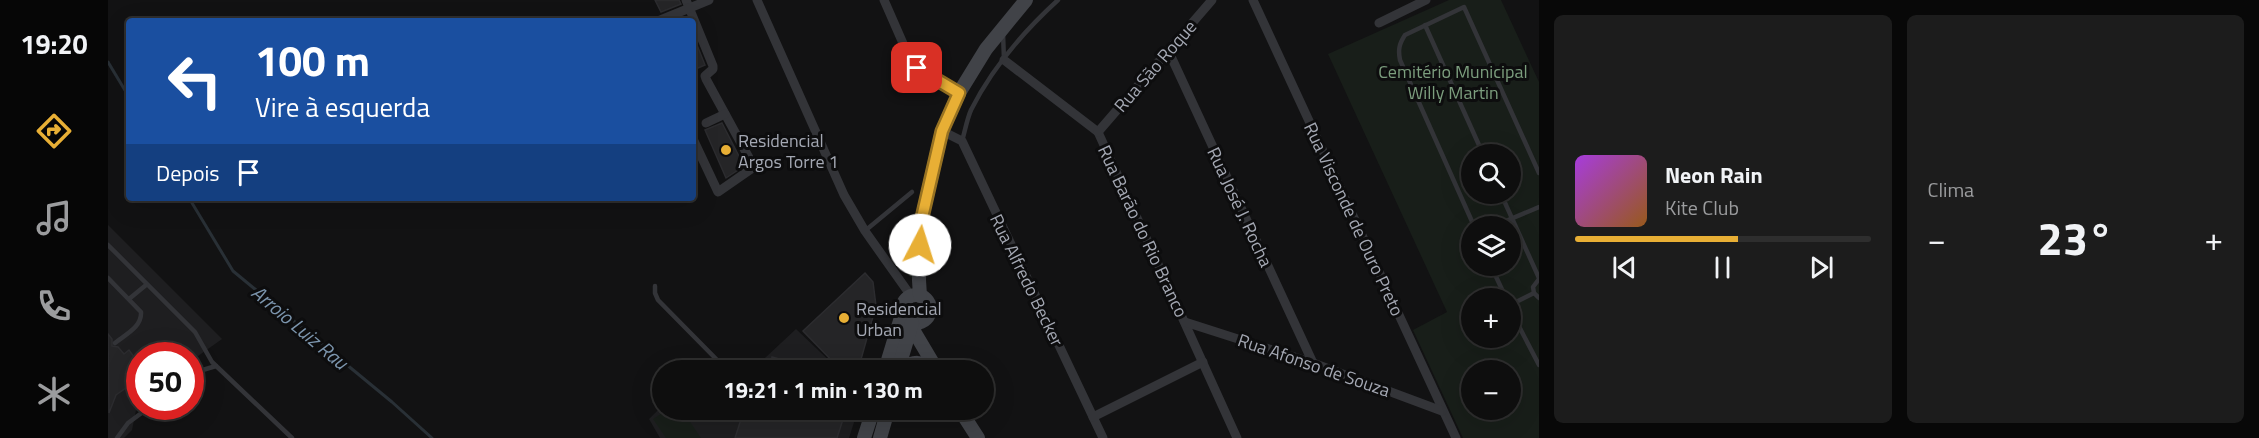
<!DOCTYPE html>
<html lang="pt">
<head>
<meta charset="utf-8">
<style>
  :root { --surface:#0e0e0e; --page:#1c1c1c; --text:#f1f3f6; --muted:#9b9c9e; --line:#2e2e2e; --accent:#e8af35 }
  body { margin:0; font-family:"Titillium Web",sans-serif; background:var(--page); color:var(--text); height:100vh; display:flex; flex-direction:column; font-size:22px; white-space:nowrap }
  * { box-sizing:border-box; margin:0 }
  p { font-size:20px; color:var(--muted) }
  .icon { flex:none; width:33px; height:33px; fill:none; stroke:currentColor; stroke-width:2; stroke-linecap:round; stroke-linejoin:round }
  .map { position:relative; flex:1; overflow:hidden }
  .panel { display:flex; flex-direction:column; gap:15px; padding:15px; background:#080808; width:720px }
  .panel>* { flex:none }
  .guide { position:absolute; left:18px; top:18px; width:570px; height:183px; border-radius:6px; box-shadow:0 6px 24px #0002,0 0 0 2px var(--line); background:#1a4fa0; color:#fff; overflow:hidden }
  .buttons { position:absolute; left:1353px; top:144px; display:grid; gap:12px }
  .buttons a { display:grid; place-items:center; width:60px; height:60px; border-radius:50%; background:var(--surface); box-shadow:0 6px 24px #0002,0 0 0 2px var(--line); font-size:30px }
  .speed { position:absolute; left:18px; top:342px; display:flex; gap:12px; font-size:30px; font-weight:700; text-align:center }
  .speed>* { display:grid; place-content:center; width:78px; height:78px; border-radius:50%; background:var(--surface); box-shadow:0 6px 24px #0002,0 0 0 2px var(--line); line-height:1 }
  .speed .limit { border:9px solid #d22; background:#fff; color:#111 }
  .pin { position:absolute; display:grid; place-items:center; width:51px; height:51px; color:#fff; margin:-26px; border-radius:12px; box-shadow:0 3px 9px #0006 }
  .me { position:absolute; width:66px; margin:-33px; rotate:5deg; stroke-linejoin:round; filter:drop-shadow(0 0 4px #0008) }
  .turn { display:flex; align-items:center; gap:21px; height:126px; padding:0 30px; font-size:27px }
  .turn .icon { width:78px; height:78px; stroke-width:2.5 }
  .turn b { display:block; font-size:42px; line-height:51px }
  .then { display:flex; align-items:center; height:57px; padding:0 30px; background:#0003; gap:12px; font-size:22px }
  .big { font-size:45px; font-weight:700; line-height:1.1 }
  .panel .card { flex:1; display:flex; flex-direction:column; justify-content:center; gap:9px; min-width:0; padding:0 21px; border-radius:9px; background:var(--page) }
  .song { display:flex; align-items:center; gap:18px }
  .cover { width:72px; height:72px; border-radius:9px; background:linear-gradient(135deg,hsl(280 70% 55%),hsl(30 70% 35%)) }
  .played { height:6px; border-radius:3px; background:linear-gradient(90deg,var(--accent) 55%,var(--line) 55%) }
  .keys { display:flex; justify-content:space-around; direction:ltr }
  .heat { display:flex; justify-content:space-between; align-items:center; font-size:33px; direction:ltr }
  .panel .tiles { flex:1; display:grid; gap:15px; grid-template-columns:repeat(2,1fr) }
  .trip { position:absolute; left:544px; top:360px; width:342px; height:60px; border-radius:30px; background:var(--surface); box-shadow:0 6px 24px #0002,0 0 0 2px var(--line); font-weight:700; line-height:60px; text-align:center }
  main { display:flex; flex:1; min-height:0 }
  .tab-bar { display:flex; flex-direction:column; width:108px; justify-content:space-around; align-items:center; background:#060606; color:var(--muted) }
  .tab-bar .icon { width:42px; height:42px }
  .tab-bar .active { color:var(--accent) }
  .tab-bar b { font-size:27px; color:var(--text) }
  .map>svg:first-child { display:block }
  .built { fill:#1e1e20 }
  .green { fill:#181e19; fill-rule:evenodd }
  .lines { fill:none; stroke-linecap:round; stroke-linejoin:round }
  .stream { stroke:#293036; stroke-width:3 }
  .building { fill:#252527; stroke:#2c2c2f; stroke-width:1.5 }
  .lane { stroke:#333438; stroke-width:4.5 }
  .street { stroke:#333438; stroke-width:9 }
  .secondary { stroke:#414348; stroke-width:14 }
  .route-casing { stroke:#977222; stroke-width:15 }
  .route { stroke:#e8af35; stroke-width:10 }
  .poi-dot { fill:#e8af35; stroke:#0d0d0e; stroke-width:2 }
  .labels { text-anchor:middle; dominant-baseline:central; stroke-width:6; stroke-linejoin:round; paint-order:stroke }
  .street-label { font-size:18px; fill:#a4a8b3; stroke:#0d0d0e }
  .park-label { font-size:18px; fill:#7c9e7e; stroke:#0d0d0e }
  .poi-label { font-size:18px; fill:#a4a8b3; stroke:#0d0d0e; text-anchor:start }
  .water-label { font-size:20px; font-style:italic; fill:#7c95ad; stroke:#0d0d0e }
</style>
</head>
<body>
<main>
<nav class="tab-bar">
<b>19:20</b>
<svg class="icon active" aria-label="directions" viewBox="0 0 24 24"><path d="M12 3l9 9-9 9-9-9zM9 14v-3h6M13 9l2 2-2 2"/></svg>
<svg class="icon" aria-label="music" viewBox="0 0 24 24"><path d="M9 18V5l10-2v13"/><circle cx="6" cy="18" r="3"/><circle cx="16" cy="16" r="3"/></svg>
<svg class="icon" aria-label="phone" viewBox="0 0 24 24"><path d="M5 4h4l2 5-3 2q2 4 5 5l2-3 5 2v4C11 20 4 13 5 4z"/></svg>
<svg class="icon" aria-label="climate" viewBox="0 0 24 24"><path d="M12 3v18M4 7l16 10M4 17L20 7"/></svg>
</nav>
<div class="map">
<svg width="1431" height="438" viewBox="0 0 1431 438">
  <rect width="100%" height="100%" fill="#121213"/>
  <!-- built -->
  <g class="built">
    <polygon points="0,225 114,339 83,361 82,356 32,356 31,405 28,410 24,430 16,438 0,438"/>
    <polygon points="688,329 731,370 644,370"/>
    <polygon points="555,405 555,410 750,410 741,438 552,438 541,419"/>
  </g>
  <!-- green -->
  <g class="green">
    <path d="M 1341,0 L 1393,0 L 1431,82 L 1431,438 L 1355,438 L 1305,330 L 1339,312 L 1220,54 ZM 1364,154 L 1402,154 L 1402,194 L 1364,194 ZM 1364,226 L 1402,226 L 1402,266 L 1364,266 ZM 1364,298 L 1402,298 L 1402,338 L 1364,338 ZM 1364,370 L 1402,370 L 1402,410 L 1364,410 Z"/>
    <polygon points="806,232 806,280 785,261 800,249"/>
    <polygon points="559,410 574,410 593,438 558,438 545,419"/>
  </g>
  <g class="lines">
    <!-- stream -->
    <g class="stream">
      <polyline points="0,62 21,97"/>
      <polyline points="81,198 125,271 284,402 324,438"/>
    </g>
  </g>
  <!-- building -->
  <g class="building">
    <polygon points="547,0 571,0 573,4 553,12"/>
    <polygon points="585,35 597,65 585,70"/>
    <polygon points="614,123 636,166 618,178 597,130"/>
    <polygon points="757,273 765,282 768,306 750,370 733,370 695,331"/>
    <polygon points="0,334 4,339 4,346 10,347 16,354 21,350 32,365 32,378 8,395 1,413"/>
    <polygon points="664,357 705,368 704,370 661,370"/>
    <polygon points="636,410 738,410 729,438 627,438"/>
  </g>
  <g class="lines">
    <!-- lane -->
    <g class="lane">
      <polyline points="1317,25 1375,154"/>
      <polyline points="895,33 896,60"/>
      <path d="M 854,141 C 857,131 859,119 863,110 C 884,68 916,31 950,0"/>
      <polyline points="1393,194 1431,278"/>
      <path d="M 1366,226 L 1292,60 C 1290,50 1291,44 1297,35 L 1356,7 L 1431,173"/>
      <polyline points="1386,226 1431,207"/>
      <polyline points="758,230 804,192"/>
      <polyline points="0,245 87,332 104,362 184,438"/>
      <polyline points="1383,266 1398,298"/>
      <path d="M 0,278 L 33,312 C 34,327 18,334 7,343"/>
      <polyline points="1431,279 1425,287 1426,293 1431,298"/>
      <polyline points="547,286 547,293 550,300 615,366"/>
      <polyline points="21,299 38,285"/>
      <polyline points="1402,305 1426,293"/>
      <polyline points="1402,309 1431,365"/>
      <polyline points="82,376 88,372 108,366"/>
      <polyline points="9,438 20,423 43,406"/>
    </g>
    <!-- street -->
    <g class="street">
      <polyline points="578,0 605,66 605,69 597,76 598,79 646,167 610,192 586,141"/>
      <polyline points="649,0 736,195 757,231 803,296"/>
      <polyline points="776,0 801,57 809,68 851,93"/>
      <polyline points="1145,0 1348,438"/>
      <polyline points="550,21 601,0"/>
      <polyline points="1271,23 1318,0"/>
      <polyline points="1060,50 1205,363"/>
      <polyline points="896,60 990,132 1129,438"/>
      <polyline points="598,123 617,114"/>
      <polyline points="834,131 854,141 995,438"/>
      <polyline points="990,132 1104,0"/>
      <polyline points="1077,322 1205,363 1334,411"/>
      <polyline points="985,417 1095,362"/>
    </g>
    <!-- secondary -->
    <g class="secondary">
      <circle cx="808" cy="309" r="14"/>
      <polyline points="812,296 811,280 813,222 834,131 851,93 878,49 918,0"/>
      <polyline points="804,323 807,333 829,370"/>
      <polyline points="777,370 794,314"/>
      <polyline points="790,370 804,323"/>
      <path d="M 790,370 C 807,360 812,361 829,370"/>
      <polyline points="852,410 870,438"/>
      <polyline points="756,438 765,410"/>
      <polyline points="772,438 780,410"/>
    </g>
  </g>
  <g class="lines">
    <!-- route casing -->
    <g class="route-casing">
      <polyline id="route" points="809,68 851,93 834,131 813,222 812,245"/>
    </g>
    <!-- route -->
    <use href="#route" class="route"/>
  </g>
  <!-- markers -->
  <g class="poi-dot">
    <circle cx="618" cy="150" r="6"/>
    <circle cx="736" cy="318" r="6"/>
  </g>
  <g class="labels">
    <!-- street labels -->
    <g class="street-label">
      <text transform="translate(1047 66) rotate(-49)">Rua São Roque</text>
      <text transform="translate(1132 207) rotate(65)">Rua José J. Rocha</text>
      <text transform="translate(1246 219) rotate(65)">Rua Visconde de Ouro Preto</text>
      <text transform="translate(1035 231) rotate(65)">Rua Barão do Rio Branco</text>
      <text transform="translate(919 280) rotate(64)">Rua Alfredo Becker</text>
      <text transform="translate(1206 365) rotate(19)">Rua Afonso de Souza</text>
    </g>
    <!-- park labels -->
    <g class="park-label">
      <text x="1345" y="71">Cemitério Municipal<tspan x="1345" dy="21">Willy Martin</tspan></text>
    </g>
    <!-- poi labels -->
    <g class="poi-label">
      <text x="630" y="140">Residencial<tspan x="630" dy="21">Argos Torre 1</tspan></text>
      <text x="748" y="308">Residencial<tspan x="748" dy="21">Urban</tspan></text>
    </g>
    <!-- water labels -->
    <g class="water-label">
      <text transform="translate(192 327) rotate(40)">Arroio Luiz Rau</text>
    </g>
  </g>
</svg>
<div class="buttons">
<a><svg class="icon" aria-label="search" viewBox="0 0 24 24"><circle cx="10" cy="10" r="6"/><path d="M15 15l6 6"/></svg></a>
<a><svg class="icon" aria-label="layers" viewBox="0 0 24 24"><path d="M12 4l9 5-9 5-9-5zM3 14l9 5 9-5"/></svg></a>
<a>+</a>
<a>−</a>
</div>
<div class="speed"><div class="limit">50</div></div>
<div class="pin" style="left:809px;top:68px;background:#d93025"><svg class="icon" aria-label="arrive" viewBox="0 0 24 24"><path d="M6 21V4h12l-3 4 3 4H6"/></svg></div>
<svg class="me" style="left:812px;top:245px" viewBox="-20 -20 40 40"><circle r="19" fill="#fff"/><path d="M0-13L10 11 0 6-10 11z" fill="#e8af35"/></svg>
<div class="trip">19:21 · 1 min · 130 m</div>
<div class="guide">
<div class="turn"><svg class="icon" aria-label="left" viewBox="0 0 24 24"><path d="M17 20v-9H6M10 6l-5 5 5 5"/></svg><div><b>100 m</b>Vire à esquerda</div></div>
<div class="then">Depois<svg class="icon" aria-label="arrive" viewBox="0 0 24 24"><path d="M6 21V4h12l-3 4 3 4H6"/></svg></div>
</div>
</div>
<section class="panel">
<div class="tiles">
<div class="card">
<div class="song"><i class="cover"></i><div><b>Neon Rain</b><p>Kite Club</p></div></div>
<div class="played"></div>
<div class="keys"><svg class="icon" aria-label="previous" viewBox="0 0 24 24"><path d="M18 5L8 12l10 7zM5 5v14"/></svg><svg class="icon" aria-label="pause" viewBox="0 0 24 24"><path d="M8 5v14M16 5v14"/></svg><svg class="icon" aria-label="next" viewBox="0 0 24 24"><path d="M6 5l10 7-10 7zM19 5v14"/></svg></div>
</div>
<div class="card"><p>Clima</p>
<div class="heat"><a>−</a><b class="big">23°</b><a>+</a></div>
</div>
</div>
</section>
</main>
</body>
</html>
